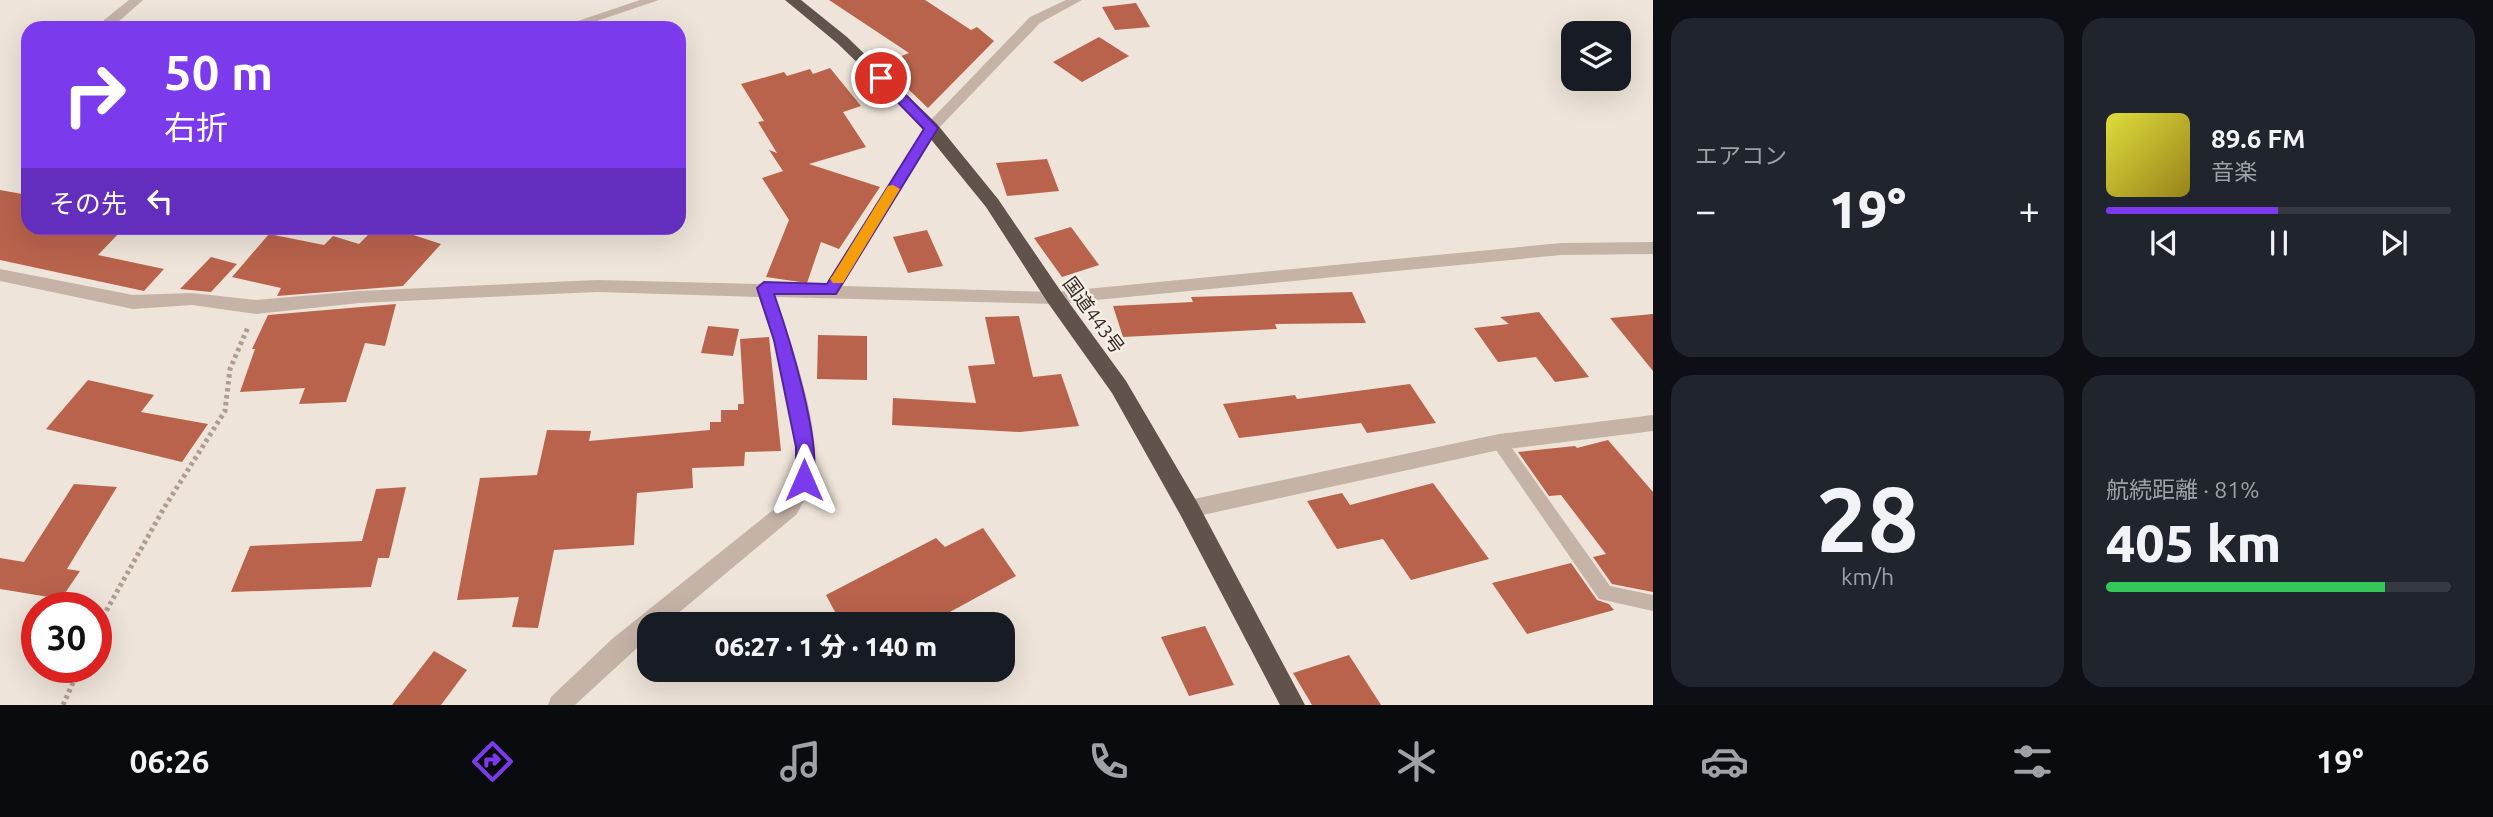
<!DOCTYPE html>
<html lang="ja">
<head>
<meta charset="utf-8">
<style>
  :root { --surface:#171b24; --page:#20242c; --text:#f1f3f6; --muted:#9ea1a6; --line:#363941; --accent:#7c3aed }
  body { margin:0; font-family:Ubuntu,"Noto Sans JP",sans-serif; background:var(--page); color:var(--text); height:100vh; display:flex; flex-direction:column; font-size:26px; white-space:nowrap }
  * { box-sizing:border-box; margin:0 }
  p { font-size:23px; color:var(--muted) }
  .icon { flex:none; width:38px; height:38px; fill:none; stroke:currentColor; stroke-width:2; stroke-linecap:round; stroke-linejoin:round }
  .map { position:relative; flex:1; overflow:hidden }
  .sheet { display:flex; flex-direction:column; gap:18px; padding:18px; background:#0d0f14; width:840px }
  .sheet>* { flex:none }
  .top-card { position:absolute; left:21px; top:21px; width:665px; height:214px; border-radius:21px; box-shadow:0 7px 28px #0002; background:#7c3aed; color:#fff; overflow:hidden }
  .fabs { position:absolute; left:1561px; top:21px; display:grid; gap:14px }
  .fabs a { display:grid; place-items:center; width:70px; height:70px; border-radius:14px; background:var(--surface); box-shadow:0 7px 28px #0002; font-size:35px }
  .speed { position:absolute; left:21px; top:592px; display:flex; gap:14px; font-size:35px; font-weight:700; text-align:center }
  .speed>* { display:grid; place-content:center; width:91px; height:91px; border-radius:50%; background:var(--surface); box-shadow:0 7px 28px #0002; line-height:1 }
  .speed .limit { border:10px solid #d22; background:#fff; color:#111 }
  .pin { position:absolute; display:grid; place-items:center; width:60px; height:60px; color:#fff; margin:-30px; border:4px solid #fff; border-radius:50%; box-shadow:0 2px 7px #0007 }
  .me { position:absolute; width:77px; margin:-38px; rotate:0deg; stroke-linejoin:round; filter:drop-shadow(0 0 5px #0008) }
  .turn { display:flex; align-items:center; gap:24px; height:147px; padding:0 28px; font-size:32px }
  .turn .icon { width:91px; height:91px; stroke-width:2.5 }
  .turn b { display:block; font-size:49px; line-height:60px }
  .then { display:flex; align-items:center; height:66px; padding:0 28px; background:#0003; gap:14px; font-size:26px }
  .big { font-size:52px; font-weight:800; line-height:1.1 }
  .sheet .card { flex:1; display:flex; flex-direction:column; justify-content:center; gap:10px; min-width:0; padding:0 24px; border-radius:21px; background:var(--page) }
  .sheet .dial { align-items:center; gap:0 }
  .dial b { font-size:91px; line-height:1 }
  .song { display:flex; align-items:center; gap:21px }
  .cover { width:84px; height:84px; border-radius:10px; background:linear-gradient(135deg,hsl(60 70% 55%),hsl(50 70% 35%)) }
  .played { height:7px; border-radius:4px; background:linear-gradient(90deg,var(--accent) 50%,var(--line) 50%) }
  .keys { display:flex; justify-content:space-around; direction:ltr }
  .heat { display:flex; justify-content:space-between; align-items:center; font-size:38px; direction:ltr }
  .charge { height:10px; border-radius:5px; background:linear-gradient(90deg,#34c759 81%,var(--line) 0) }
  .sheet .tiles { flex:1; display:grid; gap:18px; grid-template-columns:repeat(2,1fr) }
  .trip { position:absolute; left:637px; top:612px; width:378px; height:70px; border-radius:21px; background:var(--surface); box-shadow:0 7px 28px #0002; font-weight:800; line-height:70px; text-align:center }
  .menu { display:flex; height:112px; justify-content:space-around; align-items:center; background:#090b0e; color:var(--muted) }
  .menu .icon { width:49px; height:49px }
  .menu .on { color:var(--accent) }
  .menu b { font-size:32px; color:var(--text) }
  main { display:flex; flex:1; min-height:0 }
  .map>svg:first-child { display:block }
  .building { fill:#b9634c }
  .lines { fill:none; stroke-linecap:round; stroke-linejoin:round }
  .path { stroke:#b09d91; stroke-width:5; stroke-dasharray:3.5 3.5; stroke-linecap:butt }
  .service { fill:#c5b3a7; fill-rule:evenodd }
  .minor { fill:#c5b3a7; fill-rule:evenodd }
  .trunk { fill:#62524c; fill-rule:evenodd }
  .route { fill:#7c3aed; stroke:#51269a; stroke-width:2 }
  .slow { fill:#f59e0b }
  .labels { text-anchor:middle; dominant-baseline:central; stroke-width:5; stroke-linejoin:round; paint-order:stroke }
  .street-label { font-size:19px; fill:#322a27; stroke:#f7eee5 }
</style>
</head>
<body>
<main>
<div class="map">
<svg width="1653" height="705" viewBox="0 0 1653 705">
  <rect width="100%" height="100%" fill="#eee4d9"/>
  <!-- building -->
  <g class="building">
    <polygon points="829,0 925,0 971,30 977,27 994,41 928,108 882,64 909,53"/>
    <polygon points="1136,3 1150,27 1115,30 1102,7"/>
    <polygon points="1099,37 1129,56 1082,82 1053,62"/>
    <polygon points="830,68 861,106 843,112 866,147 809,164 880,187 839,249 821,242 807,283 766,277 789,220 762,178 783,171 769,150 777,153 758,122 764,121 741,84 784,72 787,76 810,69 813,74"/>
    <polygon points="1047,159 1059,191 1007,196 996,163"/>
    <polygon points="0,190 28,195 28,228 124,228 98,255 164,269 144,291 0,260"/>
    <polygon points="1071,227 1099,265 1062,277 1034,238"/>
    <polygon points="375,228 392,228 441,244 403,286 277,296 281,288 232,277 269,234 324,245 333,236 359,244"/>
    <polygon points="927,230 943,266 908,273 893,237"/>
    <polygon points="211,257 237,264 211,292 180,289"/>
    <polygon points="1352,292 1366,323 1275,324 1277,329 1123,337 1113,306 1193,302 1191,297"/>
    <polygon points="396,304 385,346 365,343 346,402 299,404 305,388 240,392 255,349 252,349 268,315"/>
    <polygon points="1539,312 1589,377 1555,382 1536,357 1498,362 1474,328 1509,324 1500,317"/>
    <polygon points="1653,314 1653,371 1610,318"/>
    <polygon points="1019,316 1033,377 1061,374 1079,426 1020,432 892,425 893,398 976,403 968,366 995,364 985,317"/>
    <polygon points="708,326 739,329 733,356 701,353"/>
    <polygon points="818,335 867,336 867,380 817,379"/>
    <polygon points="769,337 781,451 745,452 744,466 692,468 693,488 637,493 634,545 554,550 538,628 512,627 519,597 457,600 480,478 537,475 547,430 591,431 589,441 710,430 710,422 721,422 721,410 738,410 738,404 744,404 740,339"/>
    <polygon points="88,380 154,395 141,412 208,424 182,462 46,429"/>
    <polygon points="1410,384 1436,423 1367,433 1361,423 1239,438 1223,404 1295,395 1297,399"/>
    <polygon points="1608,440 1653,492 1653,592 1612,584 1593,557 1606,554 1561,495 1549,496 1518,452 1575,446 1577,448"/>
    <polygon points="1433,483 1489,559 1411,580 1383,539 1337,549 1307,501 1342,493 1350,505"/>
    <polygon points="74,484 117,487 67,569 80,571 61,599 0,589 0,558 24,562"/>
    <polygon points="406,487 389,558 378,558 371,587 231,592 250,546 362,541 376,489"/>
    <polygon points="983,528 1016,576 926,625 842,625 826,595 936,538 945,547"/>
    <polygon points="1571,563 1597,600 1609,604 1614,610 1527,634 1492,583"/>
    <polygon points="1205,626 1234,685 1189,696 1161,637"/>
    <polygon points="434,651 467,670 441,705 392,705"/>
    <polygon points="1349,655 1381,705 1312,705 1293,673"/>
  </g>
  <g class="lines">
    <!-- path -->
    <g class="path">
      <polyline points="96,629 164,508 225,411 230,369 248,327"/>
      <polyline points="63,705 80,667"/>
    </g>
    <!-- service -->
    <polygon class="service" points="1499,435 1504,437 1610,586 1653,595 1653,611 1599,599 1494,447 1491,442 1494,437"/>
    <!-- minor -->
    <g class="minor">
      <polygon points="129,0 143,0 118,22 131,28 104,26 104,20"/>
      <polygon points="640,0 659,0 576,28 557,28"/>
      <path d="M 1066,0 L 1082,0 L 1040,23 L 936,131 L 842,286 L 1055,292 L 1561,243 L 1653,242 L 1653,254 L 1561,255 L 1055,304 L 775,297 C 791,342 824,434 813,480 C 810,492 802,503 797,514 L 664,625 L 649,625 L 649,637 L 575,705 L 548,705 L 551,697 L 612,639 L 783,502 C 787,494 793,486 795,477 C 803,423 776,348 759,297 L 597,292 L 359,303 L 256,314 L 192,305 L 133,309 L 0,281 L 0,269 L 133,295 L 192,293 L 256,300 L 359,291 L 597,280 L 758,284 L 764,282 L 770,284 L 825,286 L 926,125 L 1030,17 Z"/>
      <polygon points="1653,415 1653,431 1499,450 1189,518 1182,515 1179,509 1182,503 1189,500 1499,434"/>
    </g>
    <!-- trunk -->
    <polygon class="trunk" points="785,0 801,0 847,37 937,124 998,199 1062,293 1126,381 1197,502 1305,705 1280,705 1181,516 1112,393 1048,303 986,207 925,132 896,100 837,43"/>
  </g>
  <!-- route -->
  <path class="route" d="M 881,74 L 886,75 L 938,128 L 836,294 L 774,294 C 787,331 826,452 811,485 L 804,487 L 798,485 L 796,480 L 796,447 L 774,340 L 757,288 L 764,282 L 827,284 L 924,129 L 877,81 L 877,75 Z"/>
  <!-- slow -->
  <polygon class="slow" points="893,185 900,189 843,283 833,283 830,279 833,275 888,186"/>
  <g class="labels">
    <!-- street labels -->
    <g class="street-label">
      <text transform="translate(1094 315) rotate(54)">国道443号</text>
    </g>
  </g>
</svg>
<div class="fabs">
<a><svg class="icon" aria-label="layers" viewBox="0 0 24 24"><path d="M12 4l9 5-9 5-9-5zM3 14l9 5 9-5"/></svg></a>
</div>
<div class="speed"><div class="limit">30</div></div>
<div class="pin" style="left:881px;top:78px;background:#d93025"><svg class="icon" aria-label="arrive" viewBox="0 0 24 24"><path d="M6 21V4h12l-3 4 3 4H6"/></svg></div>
<svg class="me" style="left:804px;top:480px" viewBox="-20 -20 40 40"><path d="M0-17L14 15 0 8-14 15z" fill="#7c3aed" stroke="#fff" stroke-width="4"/></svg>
<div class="trip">06:27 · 1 分 · 140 m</div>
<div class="top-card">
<div class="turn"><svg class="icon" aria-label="right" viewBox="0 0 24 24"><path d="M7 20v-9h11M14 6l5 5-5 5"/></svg><div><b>50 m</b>右折</div></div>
<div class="then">その先<svg class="icon" aria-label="left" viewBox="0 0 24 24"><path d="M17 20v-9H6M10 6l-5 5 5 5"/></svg></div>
</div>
</div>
<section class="sheet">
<div class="tiles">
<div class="card"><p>エアコン</p>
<div class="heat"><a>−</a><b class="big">19°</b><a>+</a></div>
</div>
<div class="card">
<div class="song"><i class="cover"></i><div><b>89.6 FM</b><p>音楽</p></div></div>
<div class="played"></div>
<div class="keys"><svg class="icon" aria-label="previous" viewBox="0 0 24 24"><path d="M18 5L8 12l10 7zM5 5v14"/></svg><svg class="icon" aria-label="pause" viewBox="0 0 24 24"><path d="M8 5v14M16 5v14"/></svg><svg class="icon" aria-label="next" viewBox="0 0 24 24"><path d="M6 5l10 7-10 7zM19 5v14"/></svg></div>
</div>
<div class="card dial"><b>28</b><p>km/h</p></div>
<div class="card"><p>航続距離 · 81%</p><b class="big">405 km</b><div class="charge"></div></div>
</div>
</section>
</main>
<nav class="menu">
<b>06:26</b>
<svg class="icon on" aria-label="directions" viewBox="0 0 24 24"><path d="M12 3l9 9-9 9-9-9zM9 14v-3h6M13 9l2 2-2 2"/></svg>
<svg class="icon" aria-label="music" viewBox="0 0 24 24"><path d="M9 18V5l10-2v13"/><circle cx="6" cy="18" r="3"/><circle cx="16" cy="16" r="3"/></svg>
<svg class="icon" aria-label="phone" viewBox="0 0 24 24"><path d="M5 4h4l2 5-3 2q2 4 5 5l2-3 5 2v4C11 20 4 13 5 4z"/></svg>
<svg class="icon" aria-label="climate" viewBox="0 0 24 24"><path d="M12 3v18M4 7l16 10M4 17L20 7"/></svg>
<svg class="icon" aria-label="car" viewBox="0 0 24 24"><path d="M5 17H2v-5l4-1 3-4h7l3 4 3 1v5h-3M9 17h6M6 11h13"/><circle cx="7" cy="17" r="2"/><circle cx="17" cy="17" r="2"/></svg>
<svg class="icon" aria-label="filters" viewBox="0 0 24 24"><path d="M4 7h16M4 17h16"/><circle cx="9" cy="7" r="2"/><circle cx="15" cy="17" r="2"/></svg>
<b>19°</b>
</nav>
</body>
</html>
